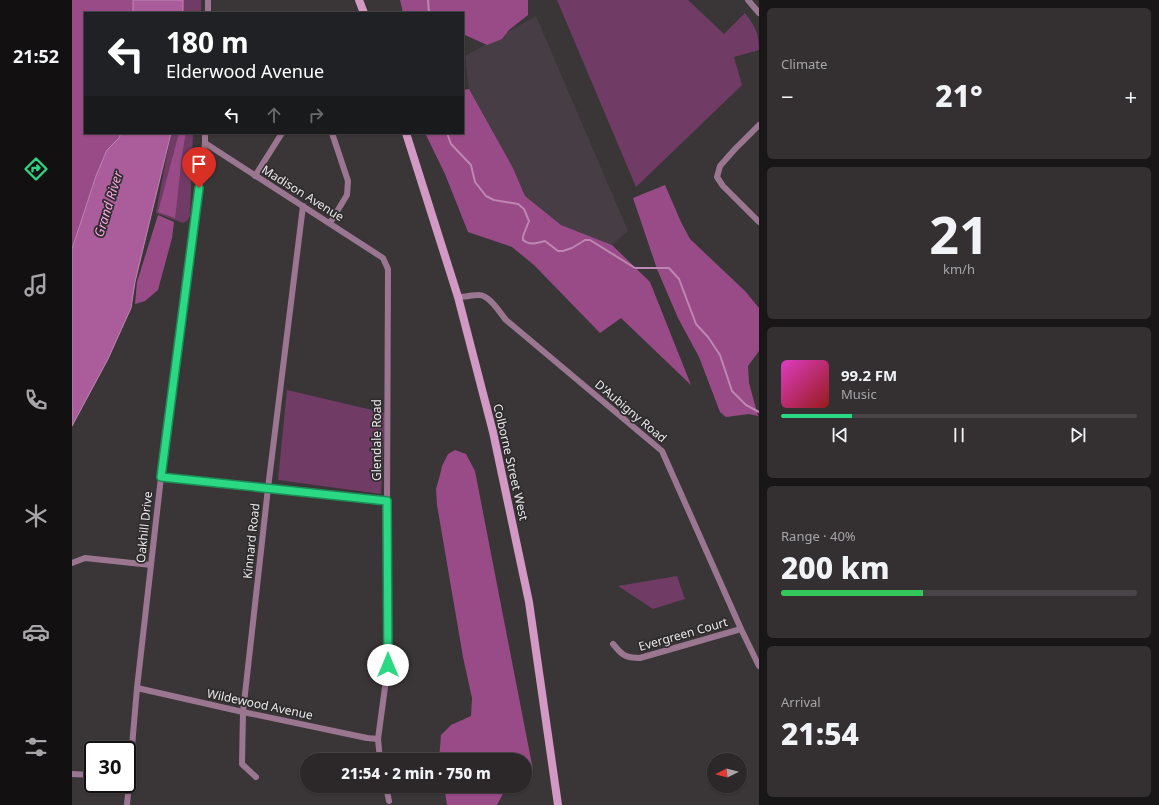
<!DOCTYPE html>
<html lang="en">
<head>
<meta charset="utf-8">
<style>
  :root { --surface:#2c282a; --page:#343032; --text:#f1f3f6; --muted:#a6a6a8; --line:#484447; --accent:#2bd884 }
  body { margin:0; font-family:"Noto Sans",sans-serif; background:var(--page); color:var(--text); height:100vh; display:flex; flex-direction:column; font-size:15px; white-space:nowrap }
  * { box-sizing:border-box; margin:0 }
  p { font-size:13px; color:var(--muted) }
  .icon { flex:none; width:22px; height:22px; fill:none; stroke:currentColor; stroke-width:2; stroke-linecap:round; stroke-linejoin:round }
  .map { position:relative; flex:1; overflow:hidden }
  .panel { display:flex; flex-direction:column; gap:8px; padding:8px; background:#181617; width:400px }
  .panel>* { flex:none }
  .guide { position:absolute; left:12px; top:12px; width:380px; height:122px; border-radius:0px; box-shadow:0 1px 3px #0004,0 0 0 1px var(--line); background:#202124; color:#fff; overflow:hidden }
  .needle { width:26px; rotate:264deg }
  .tools { position:absolute; left:635px; top:753px; display:grid; gap:8px }
  .tools a { display:grid; place-items:center; width:40px; height:40px; border-radius:50%; background:var(--surface); box-shadow:0 1px 3px #0004,0 0 0 1px var(--line); font-size:20px }
  .speed { position:absolute; left:12px; top:741px; display:flex; gap:8px; font-size:20px; font-weight:700; text-align:center }
  .speed>* { display:grid; place-content:center; width:52px; height:52px; border-radius:50%; background:var(--surface); box-shadow:0 1px 3px #0004,0 0 0 1px var(--line); line-height:1 }
  .speed .limit { border:2px solid #111; border-radius:6px; background:#fff; color:#111 }
  .pin { position:absolute; display:grid; place-items:center; width:34px; height:34px; color:#fff; margin:-41px -17px; border-radius:50% 50% 50% 0; rotate:-45deg; box-shadow:0 0 4px #0007 }
  .pin .icon { rotate:45deg }
  .me { position:absolute; width:44px; margin:-22px; rotate:0deg; stroke-linejoin:round; filter:drop-shadow(0 0 3px #0008) }
  .turn { display:flex; align-items:center; gap:14px; height:84px; padding:0 16px; font-size:18px }
  .turn .icon { width:52px; height:52px; stroke-width:2.5 }
  .turn b { display:block; font-size:28px; line-height:34px }
  .lanes { display:flex; align-items:center; height:38px; padding:0 16px; background:#0003; justify-content:center; gap:20px; direction:ltr }
  .lanes .off { opacity:.35 }
  .big { font-size:30px; font-weight:800; line-height:1.1 }
  .panel .tile { flex:1; display:flex; flex-direction:column; justify-content:center; gap:6px; min-width:0; padding:0 14px; border-radius:6px; background:var(--page) }
  .panel .dial { align-items:center; gap:0 }
  .dial b { font-size:52px; line-height:1 }
  .song { display:flex; align-items:center; gap:12px }
  .cover { width:48px; height:48px; border-radius:6px; background:linear-gradient(135deg,hsl(310 70% 55%),hsl(0 70% 35%)) }
  .played { height:4px; border-radius:2px; background:linear-gradient(90deg,var(--accent) 20%,var(--line) 20%) }
  .keys { display:flex; justify-content:space-around; direction:ltr }
  .heat { display:flex; justify-content:space-between; align-items:center; font-size:22px; direction:ltr }
  .charge { height:6px; border-radius:3px; background:linear-gradient(90deg,#34c759 40%,var(--line) 0) }
  .trip { position:absolute; left:228px; top:753px; width:232px; height:40px; border-radius:20px; background:var(--surface); box-shadow:0 1px 3px #0004,0 0 0 1px var(--line); font-weight:800; line-height:40px; text-align:center }
  main { display:flex; flex:1; min-height:0 }
  .dock { display:flex; flex-direction:column; width:72px; justify-content:space-around; align-items:center; background:#121011; color:var(--muted) }
  .dock .icon { width:28px; height:28px }
  .dock .active { color:var(--accent) }
  .dock b { font-size:18px; color:var(--text) }
  .map>svg:first-child { display:block }
  .built { fill:#473d44 }
  .green { fill:#703b64 }
  .forest { fill:#994b88 }
  .water { fill:#ab5c9a; stroke:#be86b2 }
  .lines { fill:none; stroke-linecap:round; stroke-linejoin:round }
  .stream { stroke:#be86b2; stroke-width:2 }
  .street { stroke:#9a7691; stroke-width:6 }
  .secondary { stroke:#d299c4; stroke-width:8 }
  .route-casing { stroke:#1c8c56; stroke-width:10 }
  .route { stroke:#2bd884; stroke-width:7 }
  .labels { text-anchor:middle; dominant-baseline:central; stroke-width:3.5; stroke-linejoin:round; paint-order:stroke }
  .street-label { font-size:12px; fill:#ebe8ea; stroke:#2f2c2e }
  .water-label { font-size:13px; font-style:italic; fill:#f8a4e4; stroke:#2f2c2e }
</style>
</head>
<body>
<main>
<nav class="dock">
<b>21:52</b>
<svg class="icon active" aria-label="directions" viewBox="0 0 24 24"><path d="M12 3l9 9-9 9-9-9zM9 14v-3h6M13 9l2 2-2 2"/></svg>
<svg class="icon" aria-label="music" viewBox="0 0 24 24"><path d="M9 18V5l10-2v13"/><circle cx="6" cy="18" r="3"/><circle cx="16" cy="16" r="3"/></svg>
<svg class="icon" aria-label="phone" viewBox="0 0 24 24"><path d="M5 4h4l2 5-3 2q2 4 5 5l2-3 5 2v4C11 20 4 13 5 4z"/></svg>
<svg class="icon" aria-label="climate" viewBox="0 0 24 24"><path d="M12 3v18M4 7l16 10M4 17L20 7"/></svg>
<svg class="icon" aria-label="car" viewBox="0 0 24 24"><path d="M5 17H2v-5l4-1 3-4h7l3 4 3 1v5h-3M9 17h6M6 11h13"/><circle cx="7" cy="17" r="2"/><circle cx="17" cy="17" r="2"/></svg>
<svg class="icon" aria-label="filters" viewBox="0 0 24 24"><path d="M4 7h16M4 17h16"/><circle cx="9" cy="7" r="2"/><circle cx="15" cy="17" r="2"/></svg>
</nav>
<div class="map">
<svg width="687" height="805" viewBox="0 0 687 805">
  <rect width="100%" height="100%" fill="#3a3638"/>
  <!-- built -->
  <polygon class="built" points="464,16 556,231 540,245 489,225 453,196 441,168 397,89 393,56"/>
  <!-- green -->
  <g class="green">
    <rect x="111" y="0" width="18" height="13"/>
    <path d="M 485,0 L 616,0 L 652,34 L 673,13 C 683,26 687,33 687,50 L 662,57 L 670,85 L 564,187 Z"/>
    <polygon points="99,133 121,133 118,216 115,221 111,223 84,213"/>
    <polygon points="215,390 313,413 309,494 206,480"/>
    <polygon points="605,576 613,599 581,609 546,586"/>
  </g>
  <!-- forest -->
  <g class="forest">
    <polygon points="0,0 61,0 61,13 13,13 13,133 49,133 47,138 24,176 0,249"/>
    <polygon points="328,0 456,0 456,15 437,30 430,39 415,45 391,34 391,13 331,13"/>
    <polygon points="397,89 441,168 453,196 489,225 540,245 578,282 619,385 549,318 528,333 462,265 440,247 396,232 373,174 353,133 391,133 391,90"/>
    <path d="M 107,133 L 114,133 C 108,161 107,190 103,218 L 86,212 Z"/>
    <polygon points="593,185 609,222 618,239 673,291 687,308 687,351 676,366 677,383 686,416 677,414 654,417 648,412 627,357 606,318 585,269 561,198"/>
    <polygon points="86,215 102,222 100,238 86,290 73,301 63,304 65,282"/>
    <polygon points="383,450 394,454 403,471 461,770 453,780 453,760 367,760 369,735 379,725 399,716 400,698 391,657 365,505 364,489 368,475 370,466 376,454"/>
    <polygon points="372,786 443,786 432,792 425,805 375,805"/>
  </g>
  <!-- water -->
  <g class="water">
    <rect x="61" y="0" width="50" height="13"/>
    <polygon points="49,133 99,133 63,282 59,308 36,359 0,426 0,249 24,176 35,150 47,138"/>
  </g>
  <g class="lines">
    <!-- stream -->
    <g class="stream">
      <polyline points="356,0 357,13"/>
      <path d="M 375,133 L 379,144 L 399,165 L 403,182 L 414,196 L 422,200 L 446,204 L 452,209 L 457,221 L 451,236 L 451,240 C 458,246 465,243 473,241 L 486,251 L 491,251 L 500,248 L 513,240 L 518,240 L 563,268 L 597,268 L 607,279 L 624,324 L 636,337 L 648,355 L 660,391 L 674,405 L 687,412"/>
    </g>
    <!-- street -->
    <g class="street">
      <polyline points="676,0 687,13"/>
      <polyline points="136,13 136,0"/>
      <polyline points="687,125 663,149 648,166 645,177 651,186 687,222"/>
      <polyline points="133,143 311,258 316,269 315,501 316,665 306,739 308,760"/>
      <polyline points="183,176 210,133"/>
      <polyline points="258,223 275,195 276,181 260,133"/>
      <path d="M 386,297 C 393,297 400,295 406,295 C 417,294 428,313 434,320 L 590,451 L 669,629 L 687,666"/>
      <polyline points="89,477 315,501"/>
      <polyline points="0,563 13,558 79,565"/>
      <path d="M 541,644 C 550,655 553,658 568,658 L 669,629"/>
      <polyline points="65,688 171,712 295,738 306,739"/>
      <polyline points="0,774 21,775"/>
      <polyline points="184,777 170,764 171,712 196,488 231,206"/>
      <polyline points="314,786 317,801"/>
      <polyline points="55,805 65,688 89,477 133,143 133,133"/>
    </g>
    <!-- secondary -->
    <g class="secondary">
      <polyline points="287,0 292,13"/>
      <polyline points="334,133 386,297 421,432 457,602 486,805"/>
    </g>
  </g>
  <g class="lines">
    <!-- route casing -->
    <g class="route-casing">
      <polyline id="route" points="127,188 89,477 315,501 316,665"/>
    </g>
    <!-- route -->
    <use href="#route" class="route"/>
  </g>
  <g class="labels">
    <!-- street labels -->
    <g class="street-label">
      <text transform="translate(231 193) rotate(32)">Madison Avenue</text>
      <text transform="translate(559 411) rotate(40)">D'Aubigny Road</text>
      <text transform="translate(304 440) rotate(-90)">Glendale Road</text>
      <text transform="translate(439 462) rotate(77)">Colborne Street West</text>
      <text transform="translate(72 527) rotate(-84)">Oakhill Drive</text>
      <text transform="translate(179 541) rotate(-84)">Kinnard Road</text>
      <text transform="translate(611 634) rotate(-16)">Evergreen Court</text>
      <text transform="translate(188 704) rotate(12)">Wildewood Avenue</text>
    </g>
    <!-- water labels -->
    <g class="water-label">
      <text transform="translate(36 204) rotate(-73)">Grand River</text>
    </g>
  </g>
</svg>
<div class="tools">
<a><svg class="needle" viewBox="-14 -14 28 28"><path d="M0-13l5 13h-10z" fill="#e53935"/><path d="M0 13l5-13h-10z" fill="#a6a6a8"/></svg></a>
</div>
<div class="speed"><div class="limit">30</div></div>
<div class="pin" style="left:127px;top:188px;background:#d93025"><svg class="icon" aria-label="arrive" viewBox="0 0 24 24"><path d="M6 21V4h12l-3 4 3 4H6"/></svg></div>
<svg class="me" style="left:316px;top:665px" viewBox="-20 -20 40 40"><circle r="19" fill="#fff"/><path d="M0-13L10 11 0 6-10 11z" fill="#2bd884"/></svg>
<div class="trip">21:54 · 2 min · 750 m</div>
<div class="guide">
<div class="turn"><svg class="icon" aria-label="left" viewBox="0 0 24 24"><path d="M17 20v-9H6M10 6l-5 5 5 5"/></svg><div><b>180 m</b>Elderwood Avenue</div></div>
<div class="lanes"><svg class="icon" aria-label="left" viewBox="0 0 24 24"><path d="M17 20v-9H6M10 6l-5 5 5 5"/></svg><svg class="icon off" aria-label="ahead" viewBox="0 0 24 24"><path d="M12 20V5M6 11l6-6 6 6"/></svg><svg class="icon off" aria-label="right" viewBox="0 0 24 24"><path d="M7 20v-9h11M14 6l5 5-5 5"/></svg></div>
</div>
</div>
<section class="panel">
<div class="tile"><p>Climate</p>
<div class="heat"><a>−</a><b class="big">21°</b><a>+</a></div>
</div>
<div class="tile dial"><b>21</b><p>km/h</p></div>
<div class="tile">
<div class="song"><i class="cover"></i><div><b>99.2 FM</b><p>Music</p></div></div>
<div class="played"></div>
<div class="keys"><svg class="icon" aria-label="previous" viewBox="0 0 24 24"><path d="M18 5L8 12l10 7zM5 5v14"/></svg><svg class="icon" aria-label="pause" viewBox="0 0 24 24"><path d="M8 5v14M16 5v14"/></svg><svg class="icon" aria-label="next" viewBox="0 0 24 24"><path d="M6 5l10 7-10 7zM19 5v14"/></svg></div>
</div>
<div class="tile"><p>Range · 40%</p><b class="big">200 km</b><div class="charge"></div></div>
<div class="tile"><p>Arrival</p><b class="big">21:54</b></div>
</section>
</main>
</body>
</html>
